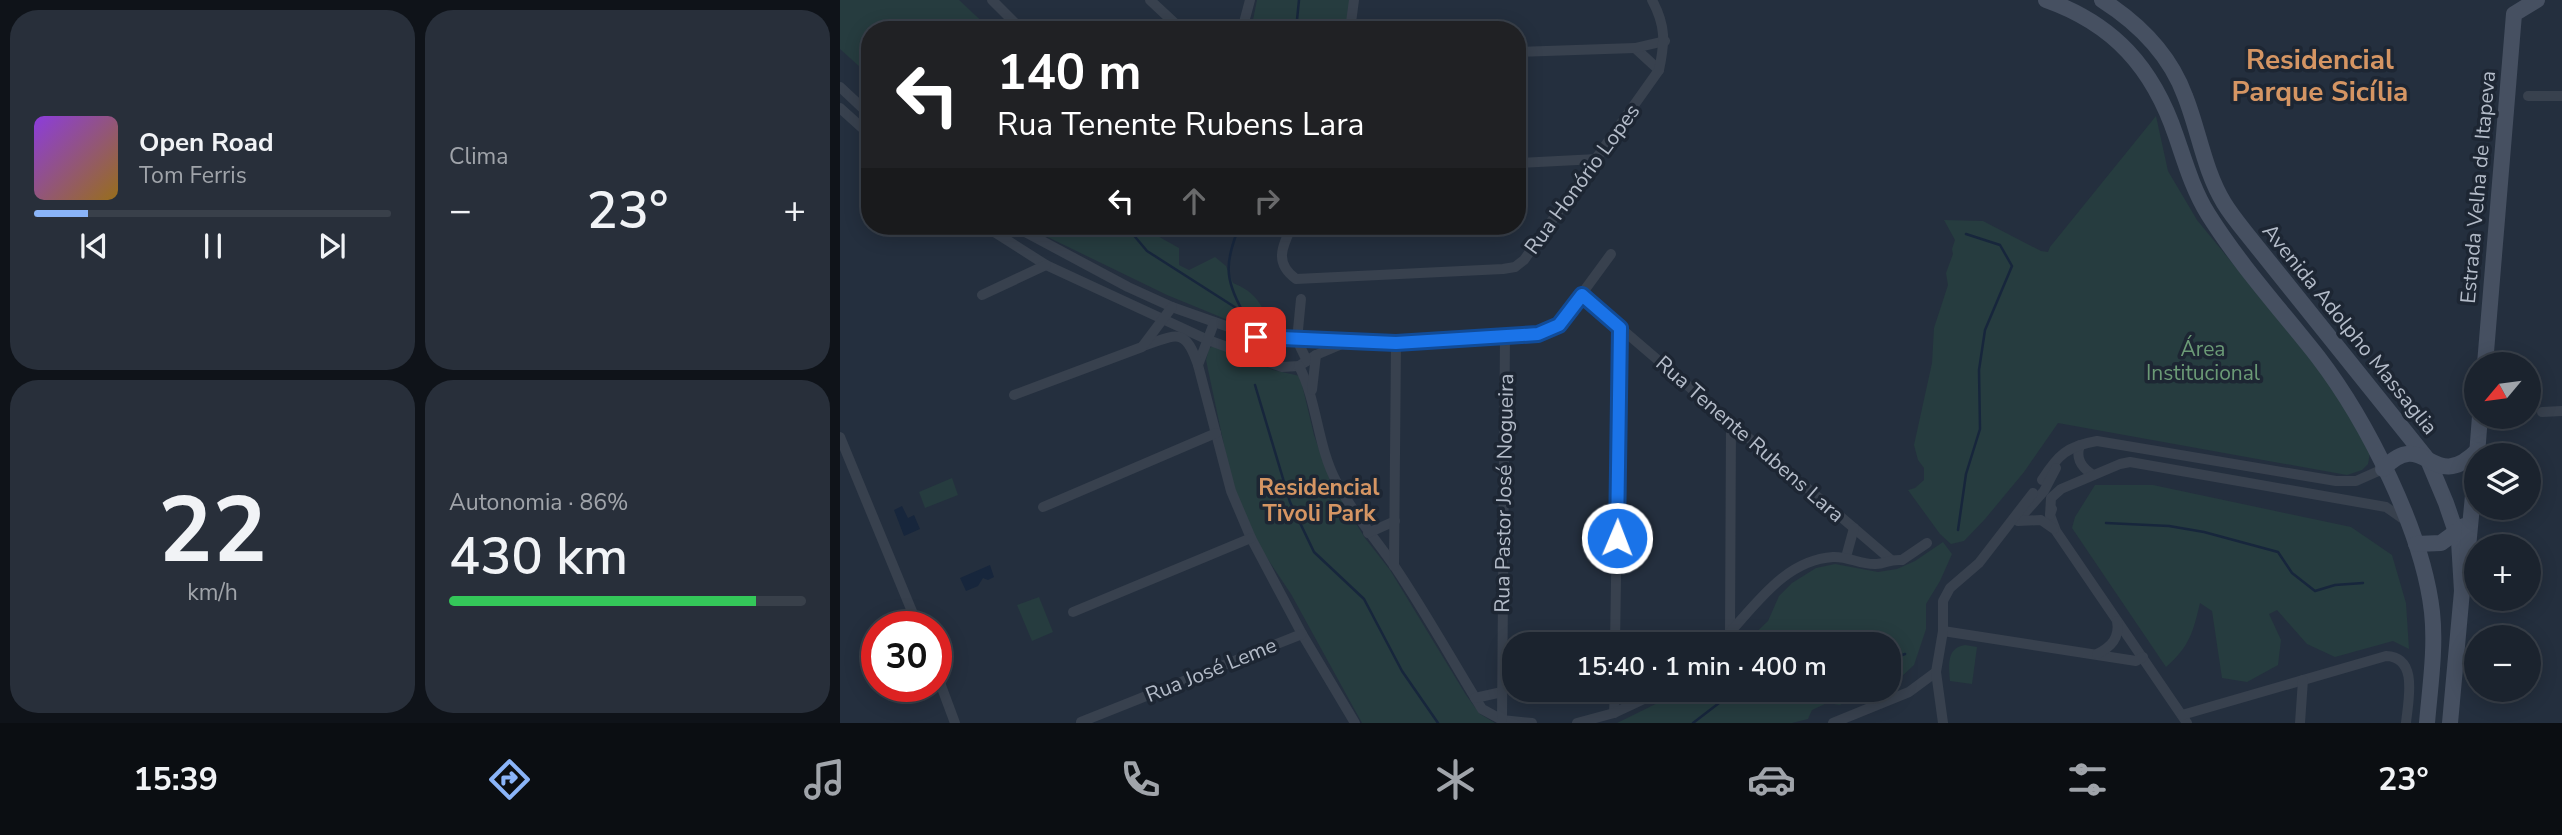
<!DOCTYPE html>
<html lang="pt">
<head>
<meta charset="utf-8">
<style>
  :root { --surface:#1b232e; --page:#282f3a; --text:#f1f3f6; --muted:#a0a4aa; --line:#39404a; --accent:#8ab4f8 }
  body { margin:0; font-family:"Nunito Sans",sans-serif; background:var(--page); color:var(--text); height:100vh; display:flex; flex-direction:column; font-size:26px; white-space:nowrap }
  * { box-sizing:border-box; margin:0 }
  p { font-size:23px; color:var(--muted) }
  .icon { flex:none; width:38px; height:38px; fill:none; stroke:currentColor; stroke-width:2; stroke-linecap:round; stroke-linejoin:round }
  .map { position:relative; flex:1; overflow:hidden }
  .drawer { display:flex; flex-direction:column; gap:10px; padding:10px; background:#0f1319; width:840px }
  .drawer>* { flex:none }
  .top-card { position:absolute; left:21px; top:21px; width:665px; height:214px; border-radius:28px; box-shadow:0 4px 18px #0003,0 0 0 2px var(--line); background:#202124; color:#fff; overflow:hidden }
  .needle { width:46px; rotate:241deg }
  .fabs { position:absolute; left:1624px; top:352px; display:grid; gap:14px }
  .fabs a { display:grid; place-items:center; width:77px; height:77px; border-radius:50%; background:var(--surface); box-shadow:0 4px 18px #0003,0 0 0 2px var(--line); font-size:35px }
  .speed { position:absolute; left:21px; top:611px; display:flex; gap:14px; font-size:35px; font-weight:700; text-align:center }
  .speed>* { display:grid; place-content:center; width:91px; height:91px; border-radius:50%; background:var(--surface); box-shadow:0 4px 18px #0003,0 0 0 2px var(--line); line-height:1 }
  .speed .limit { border:10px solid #d22; background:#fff; color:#111 }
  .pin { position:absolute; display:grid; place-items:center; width:60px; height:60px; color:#fff; margin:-30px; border-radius:14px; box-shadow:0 4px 10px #0006 }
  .me { position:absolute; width:77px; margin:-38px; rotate:1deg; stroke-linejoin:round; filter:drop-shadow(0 0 5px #0008) }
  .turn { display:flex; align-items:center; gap:24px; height:147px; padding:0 21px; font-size:32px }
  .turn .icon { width:91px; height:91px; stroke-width:2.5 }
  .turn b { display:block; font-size:49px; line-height:60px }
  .lanes { display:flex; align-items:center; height:66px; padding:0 21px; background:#0003; justify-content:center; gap:35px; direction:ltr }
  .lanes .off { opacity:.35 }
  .big { font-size:52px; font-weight:600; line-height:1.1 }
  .drawer .tile { flex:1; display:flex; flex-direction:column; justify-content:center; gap:10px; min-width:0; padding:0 24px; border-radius:28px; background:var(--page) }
  .drawer .dial { align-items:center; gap:0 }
  .dial b { font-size:91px; line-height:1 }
  .song { display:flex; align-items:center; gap:21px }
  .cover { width:84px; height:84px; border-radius:10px; background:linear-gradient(135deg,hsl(270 70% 55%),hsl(40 70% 35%)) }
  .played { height:7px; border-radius:4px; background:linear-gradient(90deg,var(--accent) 15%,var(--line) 15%) }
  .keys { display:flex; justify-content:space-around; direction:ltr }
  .heat { display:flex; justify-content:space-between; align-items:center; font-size:38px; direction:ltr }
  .charge { height:10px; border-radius:5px; background:linear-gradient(90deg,#34c759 86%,var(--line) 0) }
  .drawer .tiles { flex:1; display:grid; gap:10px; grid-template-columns:repeat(2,1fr) }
  .trip { position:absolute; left:662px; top:632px; width:399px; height:70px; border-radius:28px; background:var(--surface); box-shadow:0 4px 18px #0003,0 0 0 2px var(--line); font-weight:600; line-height:70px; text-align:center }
  .menu { display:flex; height:112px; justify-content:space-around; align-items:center; background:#0b0e12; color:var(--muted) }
  .menu .icon { width:49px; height:49px }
  .menu .on { color:var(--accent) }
  .menu b { font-size:32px; color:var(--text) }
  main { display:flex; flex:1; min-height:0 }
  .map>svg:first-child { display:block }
  .green { fill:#263c3f }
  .water { fill:#17263c }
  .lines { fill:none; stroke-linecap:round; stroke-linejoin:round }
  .stream { stroke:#17263c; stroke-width:2.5 }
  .street { stroke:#38414e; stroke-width:10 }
  .secondary { stroke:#465061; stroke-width:16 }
  .route-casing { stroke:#114b97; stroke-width:18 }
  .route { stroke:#1a73e8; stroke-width:12 }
  .labels { text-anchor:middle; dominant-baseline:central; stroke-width:7; stroke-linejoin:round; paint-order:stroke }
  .street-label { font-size:21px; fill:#b4bcc9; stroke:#1d2633 }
  .park-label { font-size:21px; fill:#6b9a76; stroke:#1d2633 }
  .neighbourhood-label { font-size:23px; font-weight:bold; fill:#d59563; stroke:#1d2633 }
  .district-label { font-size:28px; font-weight:bold; fill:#d59563; stroke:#1d2633 }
</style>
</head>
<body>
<main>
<section class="drawer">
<div class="tiles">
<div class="tile">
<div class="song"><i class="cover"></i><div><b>Open Road</b><p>Tom Ferris</p></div></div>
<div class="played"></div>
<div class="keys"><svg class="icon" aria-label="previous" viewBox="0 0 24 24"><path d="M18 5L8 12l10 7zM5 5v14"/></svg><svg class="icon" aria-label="pause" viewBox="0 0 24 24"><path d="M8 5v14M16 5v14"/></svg><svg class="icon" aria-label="next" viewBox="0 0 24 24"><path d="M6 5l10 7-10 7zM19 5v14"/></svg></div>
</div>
<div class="tile"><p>Clima</p>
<div class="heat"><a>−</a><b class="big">23°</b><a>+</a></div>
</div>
<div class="tile dial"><b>22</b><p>km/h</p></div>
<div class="tile"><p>Autonomia · 86%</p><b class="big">430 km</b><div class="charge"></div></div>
</div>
</section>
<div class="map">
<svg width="1722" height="723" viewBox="0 0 1722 723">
  <rect width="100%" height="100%" fill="#242f3e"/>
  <!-- green -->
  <g class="green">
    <polygon points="0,0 119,0 151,30 30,30 30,76 0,49"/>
    <polygon points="417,0 510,0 507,30 411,30"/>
    <polygon points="1316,116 1328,171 1357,220 1480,370 1508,411 1530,453 1528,464 1522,470 1507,475 1218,423 1184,472 1145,519 1124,541 1111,544 1100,534 1068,490 1075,488 1084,480 1084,468 1078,460 1074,445 1092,363 1094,328 1108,285 1106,273 1113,254 1112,249 1115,240 1104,220 1143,221 1201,251 1208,252 1210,247"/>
    <path d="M 185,226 L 292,226 L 314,234 L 339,248 L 339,265 L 349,270 L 375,257 L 386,266 L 393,283 C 415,292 425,305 428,329 L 405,327 L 327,295 Z"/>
    <polygon points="377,345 433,370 460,376 474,435 491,483 525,538 550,570 626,695 640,714 655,723 522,723 451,594 419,546 393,488 366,360 369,348"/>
    <polygon points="112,478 118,495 85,508 79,492"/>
    <path d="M 1255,485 L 1313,485 L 1511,527 L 1552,555 L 1566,603 L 1569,649 L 1553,641 L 1495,657 L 1467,644 L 1437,610 L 1429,614 L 1441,640 L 1438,665 L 1407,682 L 1382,678 L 1372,611 L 1360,603 C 1353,632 1350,646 1326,667 L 1232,528 L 1235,517 Z"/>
    <polygon points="1103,542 1112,554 1100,581 1086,604 1086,629 1074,665 1061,677 1048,682 1048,644 904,644 928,621 939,596 952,583 976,568 995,564 1038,572 1057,569 1075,561"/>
    <polygon points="199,597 213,632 192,641 177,605"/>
    <path d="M 1125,645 L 1137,647 L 1132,684 L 1110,681 C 1109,665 1106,648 1125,645 Z"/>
    <polygon points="844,690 1023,690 1020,694 1000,705 987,703 972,710 968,719 952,723 777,723"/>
  </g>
  <!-- water -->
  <g class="water">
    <polygon points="62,506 68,518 74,515 80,529 64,536 54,510"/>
    <polygon points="150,565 154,577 148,580 143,578 138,586 126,591 120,578"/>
  </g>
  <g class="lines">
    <!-- stream -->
    <g class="stream">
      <polyline points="33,27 37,30"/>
      <polyline points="456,30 459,0"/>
      <polyline points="286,226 307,251 404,313"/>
      <path d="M 399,226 C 386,263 383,276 403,312"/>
      <polyline points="415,385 450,502 474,552 524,599 562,671 598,723"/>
      <polyline points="1266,523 1329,526 1364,532 1438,552 1452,573 1475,591 1495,585 1523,583"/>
      <polyline points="1118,530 1126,474 1140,429 1139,370 1145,330 1172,266 1160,245 1126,234"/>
      <polyline points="1048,660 1065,654"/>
      <polyline points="853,723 896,690"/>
    </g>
    <!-- street -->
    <g class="street">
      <polyline points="152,0 182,30"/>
      <polyline points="310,0 342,30"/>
      <polyline points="402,30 410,0"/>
      <polyline points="510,30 514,0"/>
      <polyline points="795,48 819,70"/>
      <polyline points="677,52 795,48 825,41"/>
      <polyline points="0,87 30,115"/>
      <polyline points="1688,96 1722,96"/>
      <polyline points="0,108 30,135"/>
      <polyline points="677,163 757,159"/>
      <polyline points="145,226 206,265 368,340 442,367 459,366 476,355 502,344"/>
      <polyline points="174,226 288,287 332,307 417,337 556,343 697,334 719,325 771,254"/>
      <path d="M 452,226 C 442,247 434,263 456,279 L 663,269 L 675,267 L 684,260 L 819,70 C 825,42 826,26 812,0"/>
      <polyline points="142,295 206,265"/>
      <polyline points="742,295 1050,559"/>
      <polyline points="461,299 457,340 467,361"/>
      <polyline points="374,323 358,365 391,491 411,538 462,634 515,723"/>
      <path d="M 303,346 C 336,335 345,326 358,365"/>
      <path d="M 459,366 C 478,403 477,446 497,483 C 514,515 535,538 555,567 C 586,613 613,662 642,709 L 662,720 L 692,723"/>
      <polyline points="472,390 476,355"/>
      <polyline points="174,395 302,347 332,307"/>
      <polyline points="1702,412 1722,411"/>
      <polyline points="0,437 78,626"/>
      <path d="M 1240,445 C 1235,459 1242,468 1253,475"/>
      <path d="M 1202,480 C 1218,455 1227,446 1257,441 L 1496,481 L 1516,481 L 1543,469"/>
      <polyline points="203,507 376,433"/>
      <polyline points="1212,509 1210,515 1216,531 1347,723"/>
      <polyline points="1210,515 1211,498 1221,489 1280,464 1290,462 1546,507 1566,521"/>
      <polyline points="1181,517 1204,491 1216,468"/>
      <polyline points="1178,521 1201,520 1214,529"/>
      <polyline points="528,533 555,521"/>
      <polyline points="1006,557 1014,528"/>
      <polyline points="554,566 556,343"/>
      <polyline points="233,612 411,538"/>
      <polyline points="1103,631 1296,661 1303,657"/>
      <polyline points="890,632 891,423"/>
      <polyline points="775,644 780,328"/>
      <path d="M 879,644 C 912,611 942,560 993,557 C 1008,556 1021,565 1036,564 C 1046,564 1048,559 1062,560 L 1087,543"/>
      <path d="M 1257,654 C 1271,647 1280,638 1277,621"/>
      <polyline points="96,672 115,723"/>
      <polyline points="635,698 662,692"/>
      <polyline points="774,713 775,690"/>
      <path d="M 1342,715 L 1546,656 C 1579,657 1568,701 1566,723"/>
      <polyline points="662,720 665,336"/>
      <polyline points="241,722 462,634"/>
      <polyline points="737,723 774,713 823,690"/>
      <polyline points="993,723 1069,692 1096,672"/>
      <polyline points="1103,723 1096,672 1103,631 1103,601 1110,588 1139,563 1193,493"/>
      <polyline points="1460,723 1463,680"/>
    </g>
    <!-- secondary -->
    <g class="secondary">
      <path d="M 1206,0 C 1274,24 1313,68 1336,136 C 1345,162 1353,190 1368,214 C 1400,265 1441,310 1478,357 C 1527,421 1583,532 1592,612 C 1596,648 1590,687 1587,723"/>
      <path d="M 1262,0 C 1298,23 1330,55 1345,96 C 1359,131 1364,170 1384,203 C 1390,213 1398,223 1406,233 L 1588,460 L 1606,503 L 1619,541 L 1622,591 L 1610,723"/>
      <polyline points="1645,364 1674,14 1697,0"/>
      <polyline points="1637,455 1640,416"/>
      <path d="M 1543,469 C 1586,424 1591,497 1638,450"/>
      <polyline points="1576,544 1601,543 1624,526"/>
      <polyline points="1627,558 1636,464"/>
    </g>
  </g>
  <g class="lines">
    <!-- route casing -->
    <g class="route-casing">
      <polyline id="route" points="416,337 556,343 698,334 719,325 742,295 780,328 777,538"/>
    </g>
    <!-- route -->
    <use href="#route" class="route"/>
  </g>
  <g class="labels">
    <!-- street labels -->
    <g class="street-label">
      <text transform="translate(742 179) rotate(-54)">Rua Honório Lopes</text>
      <text transform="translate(1638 187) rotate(-85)">Estrada Velha de Itapeva</text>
      <text transform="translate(1510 329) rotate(51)">Avenida Adolpho Massaglia</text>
      <text transform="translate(910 439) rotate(41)">Rua Tenente Rubens Lara</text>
      <text transform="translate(664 493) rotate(-89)">Rua Pastor José Nogueira</text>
      <text transform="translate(371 670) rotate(-22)">Rua José Leme</text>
    </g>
    <!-- park labels -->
    <g class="park-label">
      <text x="1363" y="349">Área<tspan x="1363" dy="24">Institucional</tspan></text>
    </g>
    <!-- neighbourhood labels -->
    <g class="neighbourhood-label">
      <text x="479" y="487">Residencial<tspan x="479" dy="26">Tivoli Park</tspan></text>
    </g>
    <!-- district labels -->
    <g class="district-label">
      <text x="1480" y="60">Residencial<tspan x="1480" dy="32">Parque Sicília</tspan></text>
    </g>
  </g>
</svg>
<div class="fabs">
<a><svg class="needle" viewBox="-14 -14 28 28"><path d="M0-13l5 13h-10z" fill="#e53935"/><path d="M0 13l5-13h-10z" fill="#a0a4aa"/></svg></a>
<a><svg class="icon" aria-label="layers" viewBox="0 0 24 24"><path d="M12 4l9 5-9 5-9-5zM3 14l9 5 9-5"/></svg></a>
<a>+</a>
<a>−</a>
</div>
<div class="speed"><div class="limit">30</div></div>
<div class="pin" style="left:416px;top:337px;background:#d93025"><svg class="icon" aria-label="arrive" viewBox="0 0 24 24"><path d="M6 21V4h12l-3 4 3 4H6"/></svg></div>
<svg class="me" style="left:777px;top:538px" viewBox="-20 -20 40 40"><circle r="17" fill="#1a73e8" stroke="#fff" stroke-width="3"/><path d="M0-11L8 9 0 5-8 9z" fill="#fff"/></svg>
<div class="trip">15:40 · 1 min · 400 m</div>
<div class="top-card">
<div class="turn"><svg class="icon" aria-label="left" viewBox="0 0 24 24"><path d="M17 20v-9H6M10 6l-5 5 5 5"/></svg><div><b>140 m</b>Rua Tenente Rubens Lara</div></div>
<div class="lanes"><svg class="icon" aria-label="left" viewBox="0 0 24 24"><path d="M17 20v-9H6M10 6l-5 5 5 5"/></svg><svg class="icon off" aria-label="ahead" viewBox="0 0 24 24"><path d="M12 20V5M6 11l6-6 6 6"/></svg><svg class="icon off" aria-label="right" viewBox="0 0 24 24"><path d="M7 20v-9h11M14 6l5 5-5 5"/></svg></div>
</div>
</div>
</main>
<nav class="menu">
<b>15:39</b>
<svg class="icon on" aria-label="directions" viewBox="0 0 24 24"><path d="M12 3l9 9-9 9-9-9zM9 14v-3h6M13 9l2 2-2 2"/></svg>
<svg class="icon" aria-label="music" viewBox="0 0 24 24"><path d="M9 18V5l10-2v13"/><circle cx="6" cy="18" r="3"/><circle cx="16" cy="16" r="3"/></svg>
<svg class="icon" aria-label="phone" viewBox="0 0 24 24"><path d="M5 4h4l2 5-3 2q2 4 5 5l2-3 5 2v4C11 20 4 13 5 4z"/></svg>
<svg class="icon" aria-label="climate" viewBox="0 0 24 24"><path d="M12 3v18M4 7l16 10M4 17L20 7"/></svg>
<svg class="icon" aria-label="car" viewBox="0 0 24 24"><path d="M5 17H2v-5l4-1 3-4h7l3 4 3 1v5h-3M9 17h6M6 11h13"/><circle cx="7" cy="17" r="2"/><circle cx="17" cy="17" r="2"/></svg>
<svg class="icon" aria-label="filters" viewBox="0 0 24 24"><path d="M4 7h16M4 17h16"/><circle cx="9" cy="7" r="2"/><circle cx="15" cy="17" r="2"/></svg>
<b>23°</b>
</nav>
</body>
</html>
